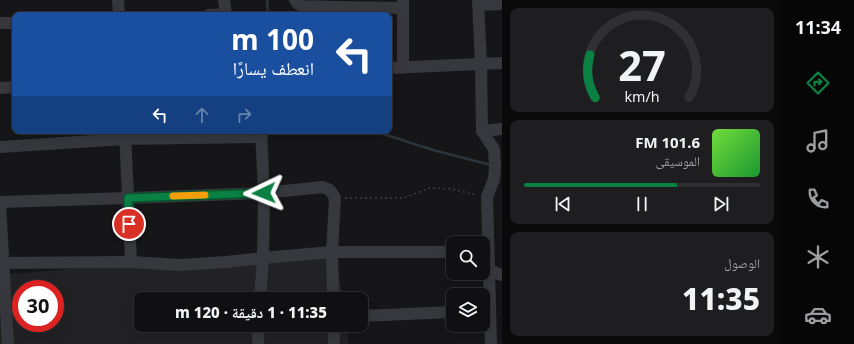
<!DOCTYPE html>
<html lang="ar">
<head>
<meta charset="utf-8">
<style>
  :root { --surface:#101012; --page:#1e1e20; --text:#f1f3f6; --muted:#9c9d9f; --line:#303032; --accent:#0b8043 }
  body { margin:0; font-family:"Noto Sans","Noto Naskh Arabic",sans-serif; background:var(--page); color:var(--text); direction:rtl; height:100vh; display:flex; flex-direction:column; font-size:15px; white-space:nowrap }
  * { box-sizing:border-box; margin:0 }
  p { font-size:13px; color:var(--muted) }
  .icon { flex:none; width:22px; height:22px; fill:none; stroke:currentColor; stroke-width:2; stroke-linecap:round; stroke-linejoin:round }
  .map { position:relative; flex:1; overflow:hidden; direction:ltr }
  .drawer { display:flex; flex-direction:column; gap:8px; padding:8px; background:#09090a; width:280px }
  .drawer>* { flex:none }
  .guide { position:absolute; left:12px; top:12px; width:380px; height:122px; border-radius:8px; box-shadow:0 4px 16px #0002,0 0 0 1px var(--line); direction:rtl; background:#1a4fa0; color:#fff; overflow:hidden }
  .tools { position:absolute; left:446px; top:236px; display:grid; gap:8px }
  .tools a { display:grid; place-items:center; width:44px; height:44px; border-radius:8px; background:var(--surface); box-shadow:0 4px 16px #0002,0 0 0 1px var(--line); font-size:20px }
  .speed { position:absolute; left:12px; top:280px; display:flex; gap:8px; font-size:20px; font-weight:700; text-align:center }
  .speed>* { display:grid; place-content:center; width:52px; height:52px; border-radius:50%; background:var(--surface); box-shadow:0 4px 16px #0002,0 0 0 1px var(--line); line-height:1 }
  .speed .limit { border:6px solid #d22; background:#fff; color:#111 }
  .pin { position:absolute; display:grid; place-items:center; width:34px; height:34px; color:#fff; margin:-17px; border:2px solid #fff; border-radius:50%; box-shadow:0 1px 4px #0007 }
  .me { position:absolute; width:44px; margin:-22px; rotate:268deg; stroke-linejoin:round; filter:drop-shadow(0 0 3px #0008) }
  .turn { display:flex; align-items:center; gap:14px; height:84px; padding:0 12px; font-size:18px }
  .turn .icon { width:52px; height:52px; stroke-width:2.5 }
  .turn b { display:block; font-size:28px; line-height:34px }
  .lanes { display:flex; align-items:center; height:38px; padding:0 12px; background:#0003; justify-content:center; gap:20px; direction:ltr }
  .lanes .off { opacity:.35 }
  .big { font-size:30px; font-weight:800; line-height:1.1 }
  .drawer .tile { flex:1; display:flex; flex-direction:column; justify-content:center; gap:6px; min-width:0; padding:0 14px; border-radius:8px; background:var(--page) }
  .drawer .dial { align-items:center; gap:0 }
  .dial svg { height:104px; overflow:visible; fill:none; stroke:var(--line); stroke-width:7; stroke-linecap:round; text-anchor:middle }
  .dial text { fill:var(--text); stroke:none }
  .song { display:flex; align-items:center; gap:12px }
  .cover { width:48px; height:48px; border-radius:6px; background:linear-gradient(135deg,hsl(100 70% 55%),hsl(130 70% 35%)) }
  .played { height:4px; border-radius:2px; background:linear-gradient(90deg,var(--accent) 65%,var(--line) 65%) }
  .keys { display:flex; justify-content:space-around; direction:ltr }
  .trip { position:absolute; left:134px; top:292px; width:234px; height:40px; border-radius:8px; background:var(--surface); box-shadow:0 4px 16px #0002,0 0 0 1px var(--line); font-weight:800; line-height:40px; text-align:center; direction:rtl }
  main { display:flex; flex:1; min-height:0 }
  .dock { display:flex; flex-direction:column; width:72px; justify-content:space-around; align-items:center; background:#060607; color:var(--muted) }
  .dock .icon { width:28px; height:28px }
  .dock .current { color:var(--accent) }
  .dock b { font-size:18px; color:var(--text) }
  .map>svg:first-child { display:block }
  .built { fill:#222225; fill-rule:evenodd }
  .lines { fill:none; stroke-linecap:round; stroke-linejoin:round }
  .stream { stroke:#2c353c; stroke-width:2.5 }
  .path { stroke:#3d3f44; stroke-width:1.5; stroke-dasharray:2 3; stroke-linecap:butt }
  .minor { stroke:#37383d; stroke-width:12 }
  .route-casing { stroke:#07532c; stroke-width:10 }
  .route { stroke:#0b8043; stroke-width:7 }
  .slow { stroke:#f59e0b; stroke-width:7 }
</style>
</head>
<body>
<main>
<nav class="dock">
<b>11:34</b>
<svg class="icon current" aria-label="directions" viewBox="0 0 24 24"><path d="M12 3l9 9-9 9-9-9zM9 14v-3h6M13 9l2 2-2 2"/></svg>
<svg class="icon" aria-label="music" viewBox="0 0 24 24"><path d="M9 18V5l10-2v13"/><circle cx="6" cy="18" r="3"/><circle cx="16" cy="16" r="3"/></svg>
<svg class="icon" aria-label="phone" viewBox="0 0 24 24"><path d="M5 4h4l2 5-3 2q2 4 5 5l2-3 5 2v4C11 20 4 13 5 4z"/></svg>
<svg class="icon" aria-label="climate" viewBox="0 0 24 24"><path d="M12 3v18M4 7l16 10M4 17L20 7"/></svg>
<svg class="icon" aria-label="car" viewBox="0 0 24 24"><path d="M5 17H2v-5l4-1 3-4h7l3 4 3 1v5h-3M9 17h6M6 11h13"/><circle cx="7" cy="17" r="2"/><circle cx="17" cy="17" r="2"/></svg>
</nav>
<section class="drawer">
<div class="tile dial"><svg viewBox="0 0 100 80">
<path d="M14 69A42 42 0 1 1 86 69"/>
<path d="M14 69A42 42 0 0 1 10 36" stroke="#0b8043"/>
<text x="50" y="56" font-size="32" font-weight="700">27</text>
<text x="50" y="72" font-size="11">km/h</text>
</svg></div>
<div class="tile">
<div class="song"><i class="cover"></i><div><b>101.6 FM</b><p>الموسيقى</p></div></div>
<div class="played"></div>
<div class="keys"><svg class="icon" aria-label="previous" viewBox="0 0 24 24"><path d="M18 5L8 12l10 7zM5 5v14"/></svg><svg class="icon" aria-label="pause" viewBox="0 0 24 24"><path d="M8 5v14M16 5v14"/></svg><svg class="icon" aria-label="next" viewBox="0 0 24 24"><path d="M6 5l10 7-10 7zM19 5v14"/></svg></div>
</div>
<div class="tile"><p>الوصول</p><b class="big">11:35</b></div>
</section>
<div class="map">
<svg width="502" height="344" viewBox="0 0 502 344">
  <rect width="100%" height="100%" fill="#161618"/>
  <!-- built -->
  <path class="built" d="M 335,247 L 343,299 L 141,299 L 141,325 L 346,325 L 349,344 L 0,344 L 0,275 ZM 21,289 L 55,289 L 55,323 L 21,323 Z"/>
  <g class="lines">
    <!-- stream -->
    <g class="stream">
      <polyline points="267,0 268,15"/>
      <polyline points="374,131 433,150 491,165"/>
    </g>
    <!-- path -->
    <polyline class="path" points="345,198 404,198 430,188 452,189 476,195"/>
    <!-- minor -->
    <g class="minor">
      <polyline points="118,0 119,15"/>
      <polyline points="224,0 226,15"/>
      <polyline points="295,0 298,4 303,6 333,7 403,8"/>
      <polyline points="478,0 481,64 482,131 494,149 495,166 494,179 487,197 491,344"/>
      <polyline points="403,1 403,68"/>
      <polyline points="479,5 502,4"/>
      <polyline points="209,15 226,14"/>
      <polyline points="0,23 15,23"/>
      <polyline points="389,68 502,63"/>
      <polyline points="0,88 15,87"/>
      <polyline points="482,131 502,129"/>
      <polyline points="125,132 131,262"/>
      <polyline points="0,147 126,139 262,137"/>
      <polyline points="0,202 128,198 264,193 323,187 330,190 335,198 332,252 333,299"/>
      <polyline points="0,203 8,344"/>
      <polyline points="0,263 131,262 180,265 226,262 263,258 332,252 453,252"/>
      <polyline points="488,270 502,275"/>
      <polyline points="260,299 263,258 264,193 261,131"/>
      <polyline points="361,316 453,312"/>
      <polyline points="333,325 334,344"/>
      <polyline points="258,344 259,325"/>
    </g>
  </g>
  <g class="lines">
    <!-- route casing -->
    <g class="route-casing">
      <polyline id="route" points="129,224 128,198 264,193"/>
    </g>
    <!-- route -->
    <use href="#route" class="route"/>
    <!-- slow -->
    <polyline class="slow" points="173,196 205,195"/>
  </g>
</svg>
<div class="tools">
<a><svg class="icon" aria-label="search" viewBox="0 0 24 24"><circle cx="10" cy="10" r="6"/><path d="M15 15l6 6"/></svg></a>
<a><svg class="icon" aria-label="layers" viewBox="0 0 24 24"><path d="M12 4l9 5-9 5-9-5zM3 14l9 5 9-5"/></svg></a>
</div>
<div class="speed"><div class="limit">30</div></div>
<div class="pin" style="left:129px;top:224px;background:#d93025"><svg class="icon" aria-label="arrive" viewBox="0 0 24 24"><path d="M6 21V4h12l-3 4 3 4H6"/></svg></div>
<svg class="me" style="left:264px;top:193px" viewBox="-20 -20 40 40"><path d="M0-17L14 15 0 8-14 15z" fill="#0b8043" stroke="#fff" stroke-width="4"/></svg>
<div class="trip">11:35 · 1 دقيقة · 120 m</div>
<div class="guide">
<div class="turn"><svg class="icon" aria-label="left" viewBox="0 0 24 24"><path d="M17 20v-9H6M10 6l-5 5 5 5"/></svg><div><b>100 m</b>انعطف يسارًا</div></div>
<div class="lanes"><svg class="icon" aria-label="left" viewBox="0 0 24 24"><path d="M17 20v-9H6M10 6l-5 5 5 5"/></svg><svg class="icon off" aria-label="ahead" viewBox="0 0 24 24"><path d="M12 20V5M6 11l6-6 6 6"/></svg><svg class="icon off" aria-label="right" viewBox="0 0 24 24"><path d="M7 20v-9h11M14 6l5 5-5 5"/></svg></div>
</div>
</div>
</main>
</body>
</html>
